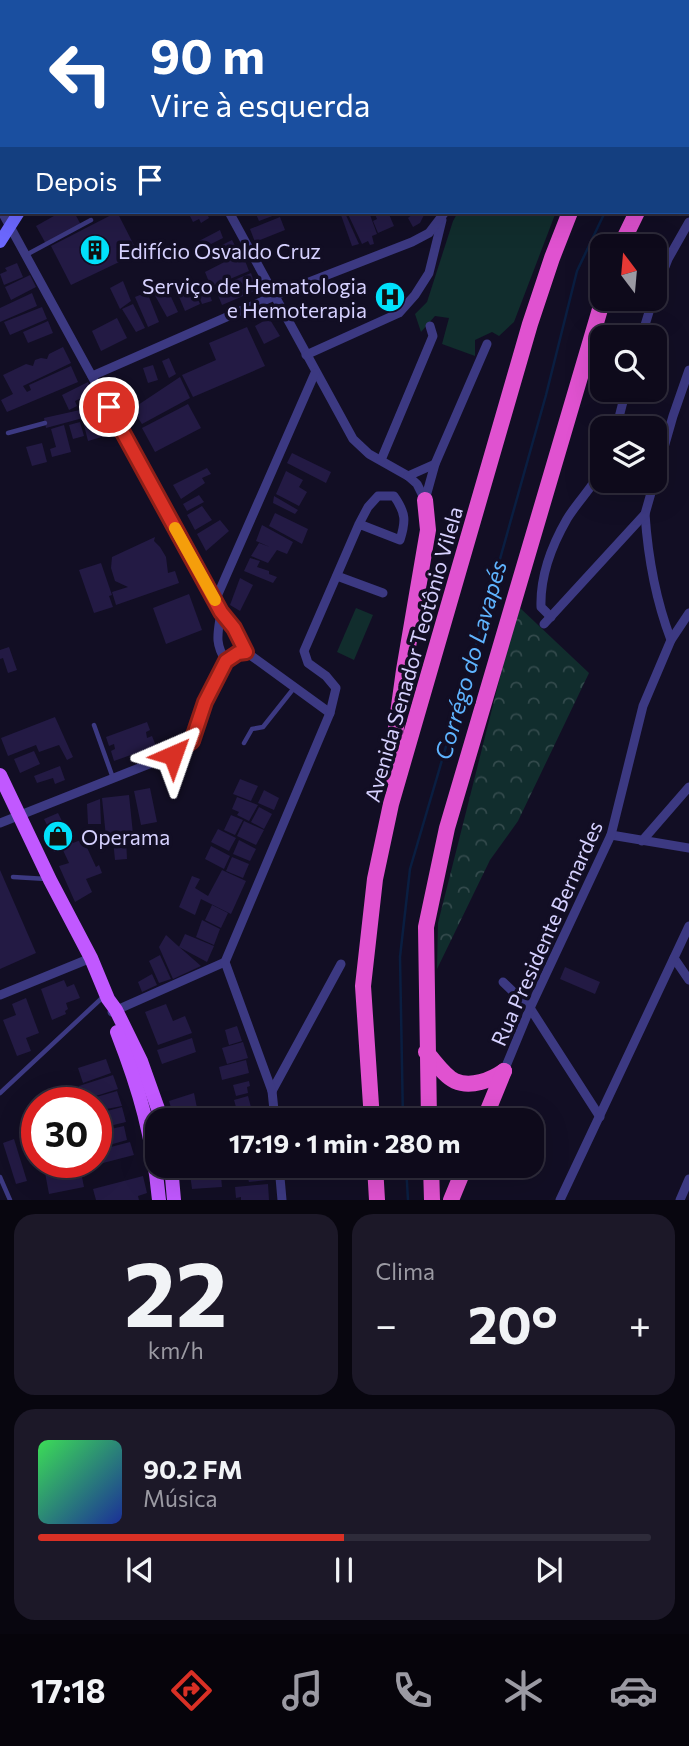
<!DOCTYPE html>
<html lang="pt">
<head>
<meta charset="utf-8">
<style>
  :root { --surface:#0e0a1b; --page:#1c1828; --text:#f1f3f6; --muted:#9b9aa3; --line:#2e2b3a; --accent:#d93025 }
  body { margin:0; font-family:Commissioner,sans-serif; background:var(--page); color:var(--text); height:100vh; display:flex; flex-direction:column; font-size:26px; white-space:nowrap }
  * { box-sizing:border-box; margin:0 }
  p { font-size:23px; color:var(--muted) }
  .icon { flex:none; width:38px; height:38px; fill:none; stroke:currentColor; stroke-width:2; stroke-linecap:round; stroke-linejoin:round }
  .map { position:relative; height:1200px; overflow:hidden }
  .details { display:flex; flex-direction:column; gap:14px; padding:14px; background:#08060f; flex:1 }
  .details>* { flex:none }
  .guide { position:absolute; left:0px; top:0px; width:690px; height:214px; box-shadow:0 7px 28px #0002,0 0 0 2px var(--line); background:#1a4fa0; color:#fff; overflow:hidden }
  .needle { width:46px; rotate:344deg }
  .buttons { position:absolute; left:590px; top:234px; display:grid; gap:14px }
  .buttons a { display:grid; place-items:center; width:77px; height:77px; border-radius:14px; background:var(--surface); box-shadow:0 7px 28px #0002,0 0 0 2px var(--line); font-size:35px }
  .speed { position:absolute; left:21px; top:1087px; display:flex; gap:14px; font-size:35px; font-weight:700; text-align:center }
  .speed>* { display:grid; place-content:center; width:91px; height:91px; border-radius:50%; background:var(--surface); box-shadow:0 7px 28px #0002,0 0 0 2px var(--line); line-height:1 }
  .speed .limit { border:10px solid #d22; background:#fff; color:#111 }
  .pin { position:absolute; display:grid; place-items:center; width:60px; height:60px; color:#fff; margin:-30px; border:4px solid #fff; border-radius:50%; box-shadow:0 2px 7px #0007 }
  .me { position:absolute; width:77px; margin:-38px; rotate:43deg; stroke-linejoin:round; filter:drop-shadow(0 0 5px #0008) }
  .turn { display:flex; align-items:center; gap:24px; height:147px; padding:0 35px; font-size:32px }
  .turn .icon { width:91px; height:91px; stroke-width:2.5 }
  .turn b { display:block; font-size:49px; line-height:60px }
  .then { display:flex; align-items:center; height:66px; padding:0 35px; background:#0003; gap:14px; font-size:26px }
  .big { font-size:52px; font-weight:700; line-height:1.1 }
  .details .widget { flex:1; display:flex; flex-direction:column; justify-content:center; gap:10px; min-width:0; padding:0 24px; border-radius:21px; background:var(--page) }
  .details .dial { align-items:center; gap:0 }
  .dial b { font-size:91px; line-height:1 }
  .song { display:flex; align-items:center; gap:21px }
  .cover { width:84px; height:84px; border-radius:10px; background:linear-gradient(135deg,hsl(130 70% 55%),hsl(230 70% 35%)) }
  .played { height:7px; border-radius:4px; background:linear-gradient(90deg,var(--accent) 50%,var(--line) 50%) }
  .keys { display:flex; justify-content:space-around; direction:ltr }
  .heat { display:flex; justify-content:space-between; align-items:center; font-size:38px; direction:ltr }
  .details .tiles { flex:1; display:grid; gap:14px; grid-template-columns:1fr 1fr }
  .widget:last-child { grid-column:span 2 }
  .trip { position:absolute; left:145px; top:1108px; width:399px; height:70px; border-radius:21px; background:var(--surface); box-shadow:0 7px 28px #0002,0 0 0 2px var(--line); font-weight:700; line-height:70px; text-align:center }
  .tabs { display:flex; height:112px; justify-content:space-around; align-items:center; background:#06040b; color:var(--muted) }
  .tabs .icon { width:49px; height:49px }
  .tabs .active { color:var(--accent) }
  .tabs b { font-size:32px; color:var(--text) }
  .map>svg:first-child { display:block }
  .green { fill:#112d2d }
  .forest { fill:url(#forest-crowns) }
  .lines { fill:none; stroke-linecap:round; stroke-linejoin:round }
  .stream { stroke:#0a1e41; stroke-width:2.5 }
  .building { fill:#231a44 }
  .service { stroke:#3c3982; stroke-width:4.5 }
  .minor { stroke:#3c3982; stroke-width:9 }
  .secondary { stroke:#6c68ff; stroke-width:12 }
  .primary { stroke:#c158ff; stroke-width:14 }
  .trunk { stroke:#e052d0; stroke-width:16 }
  .route-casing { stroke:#8d1f18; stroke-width:18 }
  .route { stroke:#d93025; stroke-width:12 }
  .slow { stroke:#f59e0b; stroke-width:12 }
  .labels { text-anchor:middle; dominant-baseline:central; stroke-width:7; stroke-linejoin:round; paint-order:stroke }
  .poi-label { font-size:21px; fill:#d6d1ff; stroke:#120e24; text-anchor:start }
  .street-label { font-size:21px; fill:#d6d1ff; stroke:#120e24 }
  .water-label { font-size:23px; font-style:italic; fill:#5fb4ff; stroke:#120e24 }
</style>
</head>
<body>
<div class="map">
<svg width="689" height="1200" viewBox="0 0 689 1200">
  <defs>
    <pattern id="forest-crowns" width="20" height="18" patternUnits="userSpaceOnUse" patternTransform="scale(1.75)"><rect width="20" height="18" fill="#112d2d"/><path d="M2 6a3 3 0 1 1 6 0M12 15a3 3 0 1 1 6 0" fill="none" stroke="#334a4c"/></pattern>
  </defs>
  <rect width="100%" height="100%" fill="#120e24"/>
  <!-- green -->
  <g class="green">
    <polygon points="458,212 556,212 514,322 499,336 492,332 475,340 475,356 442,344 449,318 435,316 421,332 415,314 427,302 453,221"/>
    <polygon points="356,608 373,615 354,660 337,652"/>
  </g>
  <!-- forest -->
  <polygon class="forest" points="519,607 589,673 518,821 490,860 437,969 438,923 514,622"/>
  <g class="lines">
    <!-- stream -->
    <g class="stream">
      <polyline points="688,91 689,90"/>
      <polyline points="403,1120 400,957 410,869 475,648 546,395 577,271 605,212"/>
      <polyline points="406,1166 408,1200"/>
    </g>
  </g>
  <!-- building -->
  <g class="building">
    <polygon points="61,212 74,212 81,225 46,244 36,226"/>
    <polygon points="117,212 138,253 71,285 51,246"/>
    <polygon points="188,212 210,212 207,214 209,218 201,223 199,219 193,222"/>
    <polygon points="255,212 283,212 259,221"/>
    <polygon points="347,212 369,212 377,234 372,236 374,244 370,245 368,241 362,244"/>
    <polygon points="374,212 388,212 394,226 378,233 373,221 377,219"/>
    <polygon points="415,212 421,212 424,215 420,223 413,227 408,218"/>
    <polygon points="345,213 359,244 352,246 341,215"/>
    <polygon points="280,217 285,230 255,242 250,229"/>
    <polygon points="220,230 223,238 203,248 199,241"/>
    <polygon points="232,240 238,251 225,258 222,252 217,255 214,249"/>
    <polygon points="242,253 249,271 211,287 205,272"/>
    <polygon points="17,263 23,277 4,285 0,274 7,271 5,268"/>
    <polygon points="251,273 257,290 222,305 215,288"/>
    <polygon points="30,275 36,287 11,300 5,287"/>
    <polygon points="123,281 131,301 120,309 110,288"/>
    <polygon points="206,285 212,301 202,304 196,289"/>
    <polygon points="166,286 178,312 167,317 153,292"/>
    <polygon points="192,286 200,304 185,311 177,292"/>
    <polygon points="147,292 159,322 148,327 135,297"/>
    <polygon points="32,293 37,306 0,322 0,308"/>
    <polygon points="133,304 145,328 136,332 122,309"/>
    <polygon points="42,307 47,319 10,335 4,322"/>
    <polygon points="117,318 127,338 101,351 92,331"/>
    <polygon points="269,318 280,336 264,344 255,326"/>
    <polygon points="48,321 53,333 28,343 23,332"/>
    <polygon points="247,327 265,366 193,397 182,375 216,360 209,343"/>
    <polygon points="63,347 71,363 23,386 27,392 31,390 29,385 71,366 78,382 7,412 1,400 13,394 3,375 26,364 33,366 35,360 41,358 47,359 49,354"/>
    <polygon points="169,358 176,374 169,378 162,361"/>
    <polygon points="153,365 158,380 148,383 143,368"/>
    <polygon points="180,377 190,398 142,424 132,409"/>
    <polygon points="88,382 93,393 75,401 77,406 69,410 62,395"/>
    <polygon points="188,404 201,428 155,452 142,428"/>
    <polygon points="80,410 83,418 46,428 44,418"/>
    <polygon points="100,417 105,436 88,441 83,421"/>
    <polygon points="80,422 84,436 73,439 69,425"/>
    <polygon points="64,425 71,452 52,457 50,449 56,447 51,429"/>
    <polygon points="42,443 47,462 32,466 26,447"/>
    <polygon points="292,453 331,472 326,483 287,463"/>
    <polygon points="207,468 211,474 202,478 205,483 181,499 173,485"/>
    <polygon points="286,471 303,480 299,487 307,492 299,506 276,494"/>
    <polygon points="199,495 204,502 187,511 183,504"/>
    <polygon points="274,496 298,510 295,514 273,503"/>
    <polygon points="202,506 212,520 195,530 187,515"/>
    <polygon points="275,513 308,529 302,544 269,526"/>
    <polygon points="220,520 229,531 206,551 197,534"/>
    <polygon points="262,525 293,542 287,554 277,550 268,563 251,556 259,543 270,547 256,541"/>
    <polygon points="155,537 154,541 160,547 166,557 168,573 175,571 179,583 116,605 112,592 128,587 115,581 111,568 112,557"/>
    <polygon points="250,558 260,561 257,567 269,571 269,574 277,577 273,583 244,571"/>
    <polygon points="101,563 112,595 109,596 113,607 94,613 79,570"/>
    <polygon points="240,578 253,585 240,611 230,605"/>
    <polygon points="189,594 202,630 166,644 153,608"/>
    <polygon points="9,647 17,670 8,673 3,658 0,659 0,650"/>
    <polygon points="55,717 73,757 67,760 59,745 39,752 36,745 8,756 1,738"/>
    <polygon points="147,722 150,730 146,732 147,738 152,736 156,746 114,761 111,751 115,749 114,744 109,746 106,737"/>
    <polygon points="34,751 40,764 20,773 14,759"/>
    <polygon points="60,766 65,780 55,784 53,778 37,783 34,776"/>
    <polygon points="240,779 258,786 251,801 233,794"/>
    <polygon points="150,788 157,822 141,825 134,791"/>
    <polygon points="264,790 279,798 274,810 258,803"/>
    <polygon points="129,795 133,834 106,837 102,798"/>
    <polygon points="237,797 258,805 249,821 237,815 239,812 232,809"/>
    <polygon points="100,799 101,824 88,824 87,804"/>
    <polygon points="259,807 272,814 264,829 251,822"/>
    <polygon points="58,813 73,843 83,839 96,867 99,865 102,873 86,879 92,892 75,902 59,866 69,863 62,848 54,852 49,841 54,839 44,819"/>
    <polygon points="231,815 243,820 235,835 224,830"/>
    <polygon points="244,821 264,830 256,845 237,836"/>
    <polygon points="218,829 236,838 229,851 211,842"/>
    <polygon points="126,839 127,859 115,860 113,840"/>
    <polygon points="239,840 256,849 250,861 233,854"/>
    <polygon points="211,846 230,856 224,869 205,859"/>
    <polygon points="232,857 249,864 243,878 226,871"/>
    <polygon points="0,870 36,953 0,969"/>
    <polygon points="222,870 246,881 231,914 201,899 195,915 179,907 192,876 200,879 195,888 208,896"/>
    <polygon points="212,905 228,913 221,928 205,920"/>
    <polygon points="202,920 220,929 214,945 196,937"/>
    <polygon points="185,934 214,946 207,962 179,947"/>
    <polygon points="166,935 177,945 201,966 173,979 159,947"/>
    <polygon points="160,955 171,979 159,983 149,961"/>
    <polygon points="565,967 600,982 595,994 560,979"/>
    <polygon points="152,974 157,985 142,992 138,982"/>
    <polygon points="64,980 67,987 74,984 80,998 66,1003 68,1009 65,1011 66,1014 52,1020 41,989"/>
    <polygon points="26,998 39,1033 26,1038 31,1051 17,1056 3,1020 16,1015 12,1004"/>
    <polygon points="166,1004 173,1021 185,1016 192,1033 158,1045 145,1012"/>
    <polygon points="237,1026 242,1041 229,1045 225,1030"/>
    <polygon points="192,1038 196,1052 162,1064 157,1050"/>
    <polygon points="243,1042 248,1058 227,1064 222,1048"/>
    <polygon points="106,1059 111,1073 83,1083 78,1068"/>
    <polygon points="246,1060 249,1073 222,1080 219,1067"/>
    <polygon points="113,1075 118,1089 83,1100 79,1086"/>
    <polygon points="249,1081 250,1086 247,1087 248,1093 236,1096 233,1085"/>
    <polygon points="117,1091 122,1106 96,1111 96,1102 79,1102"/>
    <polygon points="194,1093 198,1113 174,1118 169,1101"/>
    <polygon points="248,1096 252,1111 238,1114 234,1100"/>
    <polygon points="122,1107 126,1122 97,1129 96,1114"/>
    <polygon points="211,1111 213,1120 176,1120 176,1119"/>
    <polygon points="124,1126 127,1140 102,1147 98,1132"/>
    <polygon points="14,1139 27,1181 16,1184 3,1143"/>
    <polygon points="130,1142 134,1155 103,1163 99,1150"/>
    <polygon points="43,1162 79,1162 84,1187 49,1194"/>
    <polygon points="189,1166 220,1166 222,1187 192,1189"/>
    <polygon points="266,1167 267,1180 249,1182 245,1169"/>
    <polygon points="143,1176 147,1193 138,1196 139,1200 96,1200 93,1189"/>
    <polygon points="268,1184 269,1200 241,1200 241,1197 236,1198 235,1187"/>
  </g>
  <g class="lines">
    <!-- service -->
    <g class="service">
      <polyline points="656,2 656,0"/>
      <polyline points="681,2 683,0"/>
      <polyline points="0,53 2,56"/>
      <polyline points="26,255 91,220"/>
      <polyline points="82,414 109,407"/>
      <polyline points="8,433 45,423"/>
      <polyline points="94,725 113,778"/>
      <polyline points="244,743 252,729 263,727 294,688"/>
      <polyline points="13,877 47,879"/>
      <polyline points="0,1093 103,997"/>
      <polyline points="0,1177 10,1200"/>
    </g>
    <!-- minor -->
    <g class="minor">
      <polyline points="114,0 115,2"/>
      <polyline points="354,0 355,2"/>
      <polyline points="508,2 512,0"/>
      <polyline points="519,2 520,0"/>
      <polyline points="0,120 2,119"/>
      <polyline points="2,212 221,612"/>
      <polyline points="229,212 353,439 369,454 408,476 417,484 425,500"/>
      <polyline points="654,295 668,259 689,222"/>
      <polyline points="641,338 653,299"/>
      <polyline points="306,355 399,313 415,295 429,273 442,220"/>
      <polyline points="92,376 286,291 412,242 429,233 445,212"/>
      <polyline points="616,429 626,390"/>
      <polyline points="381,460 433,336 430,326"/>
      <polyline points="408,476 435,464"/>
      <polyline points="425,500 435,464 487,344"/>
      <path d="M 645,514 C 648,558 655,598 671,640"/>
      <polyline points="337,576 383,593"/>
      <polyline points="215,601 315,373"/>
      <path d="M 551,617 L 541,607 C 540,576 552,545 567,519 C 578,501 593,487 602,469"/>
      <polyline points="544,624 645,514 673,416 689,370"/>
      <path d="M 226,661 C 214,643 218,633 221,612 L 234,628 L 246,652 L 330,713"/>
      <polyline points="0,823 172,755 192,741 205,702 226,661 238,653 246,652"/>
      <polyline points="611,835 689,848"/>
      <polyline points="642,841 689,787"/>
      <polyline points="674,958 689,980"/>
      <polyline points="503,982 530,1008 600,1117"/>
      <polyline points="0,995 91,958"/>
      <polyline points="112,1012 225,962"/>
      <polyline points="504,1071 530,1008 611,835 643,706 671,640 689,613"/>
      <polyline points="272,1091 341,964"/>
      <path d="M 275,1120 L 272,1091 L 225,962 L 330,713 L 336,688 L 326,676 L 308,663 L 304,651 L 359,524 L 368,507 L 378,496 L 394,496 C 406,513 406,521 400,540 L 359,524"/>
      <polyline points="279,1166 282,1200"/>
      <polyline points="560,1200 689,926"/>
      <polyline points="680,1200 689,1179"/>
    </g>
    <!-- secondary -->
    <g class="secondary">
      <polyline points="231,2 234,0"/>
      <polyline points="0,242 19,212"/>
    </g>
    <!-- primary -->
    <g class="primary">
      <polyline points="0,775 50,880 91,958 108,999 116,1010 141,1061 162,1120"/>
      <path d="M 117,1032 C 140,1091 153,1137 159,1200"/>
      <polyline points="171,1166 174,1200"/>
    </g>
    <!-- trunk -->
    <g class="trunk">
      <polyline points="640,2 640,0"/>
      <polyline points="688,30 689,29"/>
      <polyline points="688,51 689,50"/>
      <polyline points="688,132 689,131"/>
      <polyline points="688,181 689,180"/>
      <polyline points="620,247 637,212"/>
      <polyline points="392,777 394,742 404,670 428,530 425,500"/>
      <path d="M 426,1052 C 434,1060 444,1076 455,1081 C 471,1088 491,1080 504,1071"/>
      <polyline points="372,1120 363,986 375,879 391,804 530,324 552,258 570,212"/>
      <polyline points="429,1120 426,927 447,828 603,299"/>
      <polyline points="484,1120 504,1071"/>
      <polyline points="375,1166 377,1200"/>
      <polyline points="431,1166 432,1200"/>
      <polyline points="451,1200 465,1166"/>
    </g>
  </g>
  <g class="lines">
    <!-- route casing -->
    <g class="route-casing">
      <polyline id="route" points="109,407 221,612 234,628 246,652 238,653 226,661 205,702 192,741 173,755"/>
    </g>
    <!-- route -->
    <use href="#route" class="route"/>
    <!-- slow -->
    <polyline class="slow" points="175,528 215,600"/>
  </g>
  <!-- icons -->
  <defs>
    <g id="building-disc" transform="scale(1.575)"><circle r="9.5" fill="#01e1fb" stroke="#120e24"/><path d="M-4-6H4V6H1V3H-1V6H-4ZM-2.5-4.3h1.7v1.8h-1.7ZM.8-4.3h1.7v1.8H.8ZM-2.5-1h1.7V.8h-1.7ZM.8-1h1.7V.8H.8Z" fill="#111"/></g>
    <g id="hospital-disc" transform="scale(1.575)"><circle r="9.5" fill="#01e1fb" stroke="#120e24"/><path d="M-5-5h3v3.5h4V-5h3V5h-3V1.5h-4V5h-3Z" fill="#111"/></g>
    <g id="shop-disc" transform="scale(1.575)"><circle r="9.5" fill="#01e1fb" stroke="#120e24"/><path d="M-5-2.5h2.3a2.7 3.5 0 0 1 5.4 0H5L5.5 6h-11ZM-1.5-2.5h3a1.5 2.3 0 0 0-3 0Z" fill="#111"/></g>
  </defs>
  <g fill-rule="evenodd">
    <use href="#building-disc" x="95" y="250"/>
    <use href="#hospital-disc" x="390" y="297"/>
    <use href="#shop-disc" x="58" y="836"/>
  </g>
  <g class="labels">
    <!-- poi labels -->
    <g class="poi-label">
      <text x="118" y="250">Edifício Osvaldo Cruz</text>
      <text x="367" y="285" text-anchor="end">Serviço de Hematologia<tspan x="367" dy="24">e Hemoterapia</tspan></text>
      <text x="81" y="836">Operama</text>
    </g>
    <!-- street labels -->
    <g class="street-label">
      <text transform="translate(413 654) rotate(-74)">Avenida Senador Teotônio Vilela</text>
      <text transform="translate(546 933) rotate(-66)">Rua Presidente Bernardes</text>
    </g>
    <!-- water labels -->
    <g class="water-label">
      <text transform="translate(470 660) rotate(-74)">Corrégo do Lavapés</text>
    </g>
  </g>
</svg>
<div class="buttons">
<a><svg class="needle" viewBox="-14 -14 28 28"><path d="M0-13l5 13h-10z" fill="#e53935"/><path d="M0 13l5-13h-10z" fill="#9b9aa3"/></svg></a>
<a><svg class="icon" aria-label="search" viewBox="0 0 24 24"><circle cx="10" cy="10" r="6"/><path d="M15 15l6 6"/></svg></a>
<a><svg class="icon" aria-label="layers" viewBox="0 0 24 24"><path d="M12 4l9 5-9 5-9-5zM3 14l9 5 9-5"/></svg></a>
</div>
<div class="speed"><div class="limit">30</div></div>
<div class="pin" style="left:109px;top:407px;background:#d93025"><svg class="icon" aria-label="arrive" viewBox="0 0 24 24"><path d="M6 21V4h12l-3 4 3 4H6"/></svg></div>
<svg class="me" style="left:173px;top:755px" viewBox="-20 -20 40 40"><path d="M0-17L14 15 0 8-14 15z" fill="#d93025" stroke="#fff" stroke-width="4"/></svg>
<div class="trip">17:19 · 1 min · 280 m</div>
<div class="guide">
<div class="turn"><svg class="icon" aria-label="left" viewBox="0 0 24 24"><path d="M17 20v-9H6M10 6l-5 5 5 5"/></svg><div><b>90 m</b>Vire à esquerda</div></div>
<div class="then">Depois<svg class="icon" aria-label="arrive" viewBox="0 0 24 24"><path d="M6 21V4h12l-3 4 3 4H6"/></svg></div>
</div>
</div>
<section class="details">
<div class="tiles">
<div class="widget dial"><b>22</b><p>km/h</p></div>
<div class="widget"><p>Clima</p>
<div class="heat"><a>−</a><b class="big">20°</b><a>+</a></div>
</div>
<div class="widget">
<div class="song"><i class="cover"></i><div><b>90.2 FM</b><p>Música</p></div></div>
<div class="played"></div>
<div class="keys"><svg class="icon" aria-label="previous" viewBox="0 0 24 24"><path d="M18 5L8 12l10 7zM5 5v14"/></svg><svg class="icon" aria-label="pause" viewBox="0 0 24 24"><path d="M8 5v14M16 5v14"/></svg><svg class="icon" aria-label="next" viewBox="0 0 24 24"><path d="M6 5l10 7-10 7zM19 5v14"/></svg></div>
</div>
</div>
</section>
<nav class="tabs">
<b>17:18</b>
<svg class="icon active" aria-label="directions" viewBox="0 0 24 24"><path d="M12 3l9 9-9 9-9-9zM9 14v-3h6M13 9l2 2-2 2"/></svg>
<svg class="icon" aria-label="music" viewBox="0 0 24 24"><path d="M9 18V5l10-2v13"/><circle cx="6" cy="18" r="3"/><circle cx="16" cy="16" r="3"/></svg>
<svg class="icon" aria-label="phone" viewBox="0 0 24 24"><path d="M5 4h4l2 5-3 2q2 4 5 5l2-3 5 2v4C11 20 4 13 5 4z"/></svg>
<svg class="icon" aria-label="climate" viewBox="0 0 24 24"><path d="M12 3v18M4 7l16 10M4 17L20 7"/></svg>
<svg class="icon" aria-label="car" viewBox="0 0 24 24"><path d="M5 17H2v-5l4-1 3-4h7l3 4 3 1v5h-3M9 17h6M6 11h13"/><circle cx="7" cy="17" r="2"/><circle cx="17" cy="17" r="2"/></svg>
</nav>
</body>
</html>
